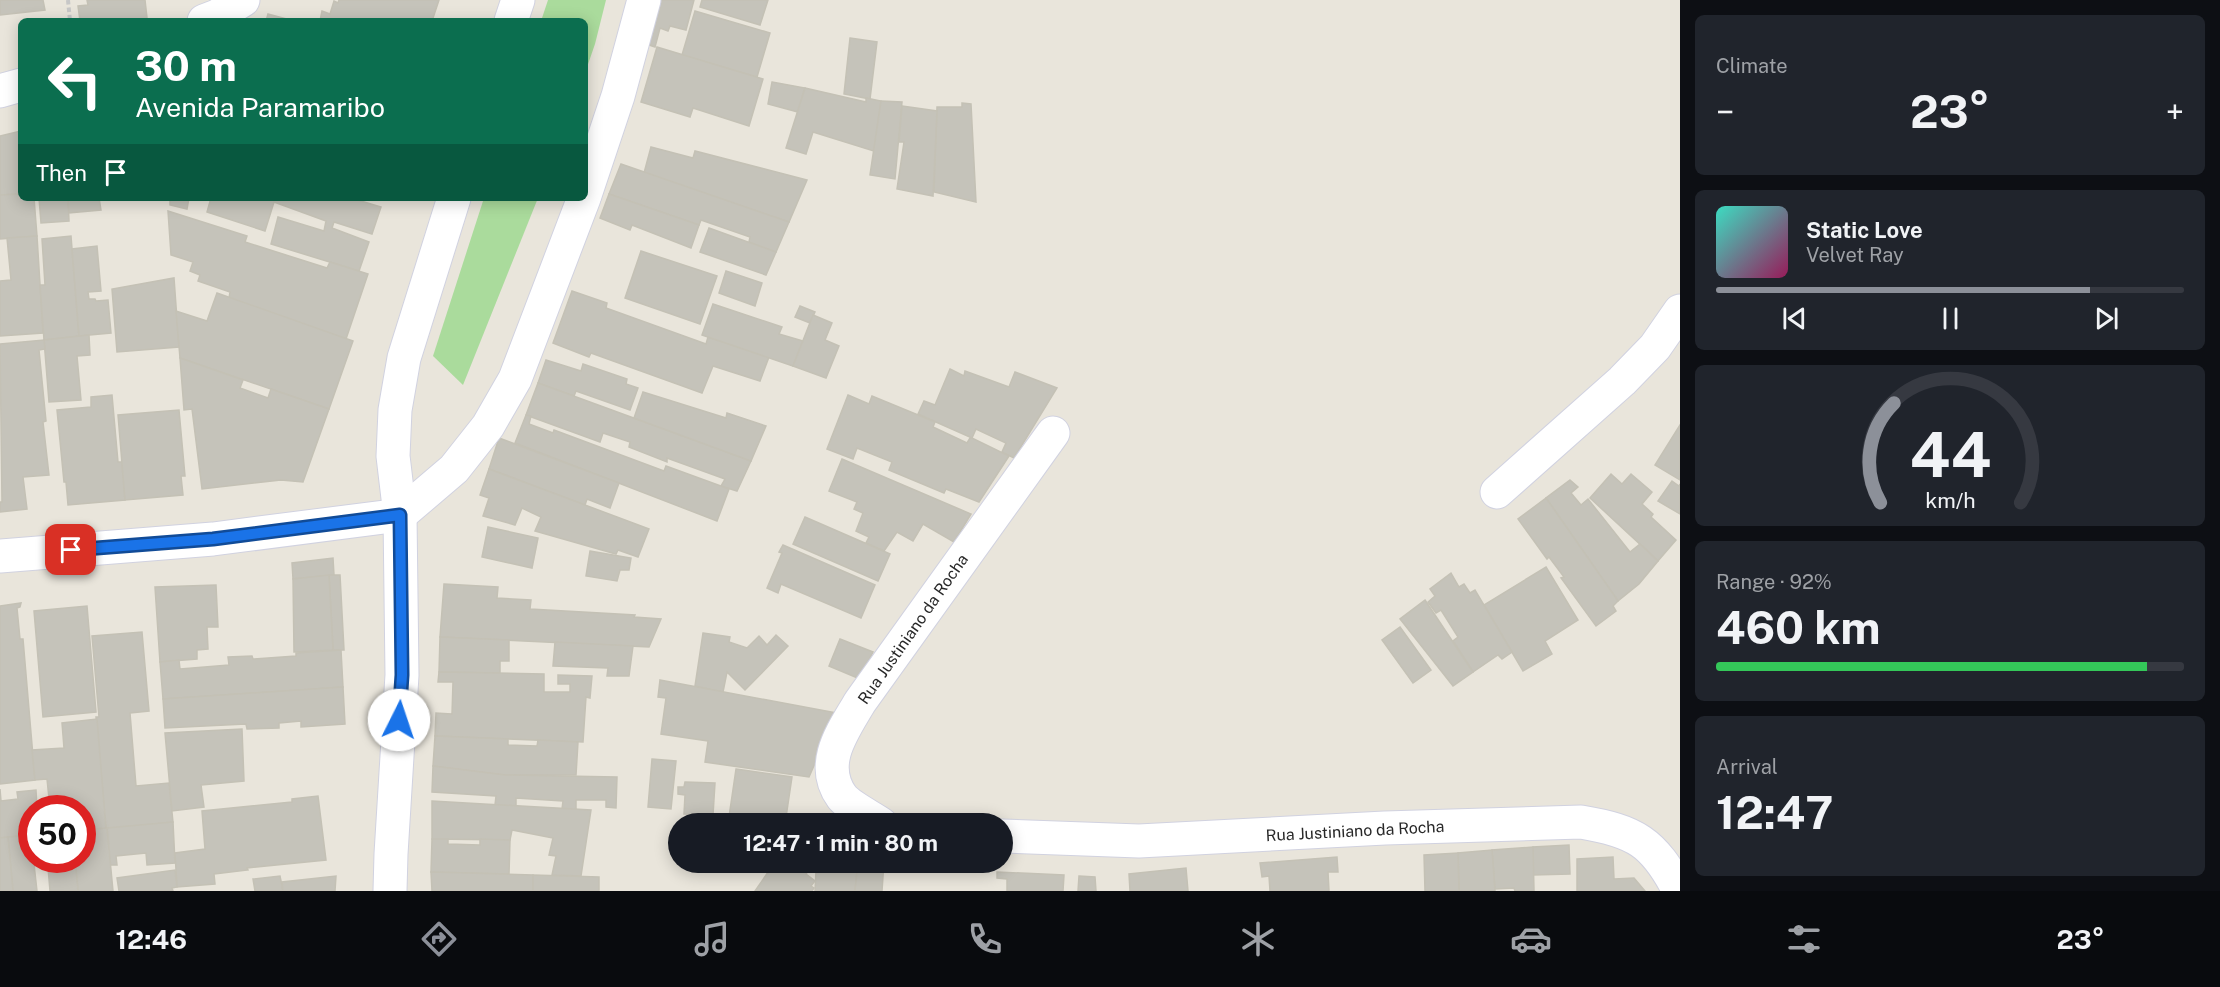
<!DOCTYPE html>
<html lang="en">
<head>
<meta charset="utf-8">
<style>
  :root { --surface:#171b24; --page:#20242c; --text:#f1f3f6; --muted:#9ea1a6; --line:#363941; --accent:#8c9099 }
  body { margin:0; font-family:"Public Sans",sans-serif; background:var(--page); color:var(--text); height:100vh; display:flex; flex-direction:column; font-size:22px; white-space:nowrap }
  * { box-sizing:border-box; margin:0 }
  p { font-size:20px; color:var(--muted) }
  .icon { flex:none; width:33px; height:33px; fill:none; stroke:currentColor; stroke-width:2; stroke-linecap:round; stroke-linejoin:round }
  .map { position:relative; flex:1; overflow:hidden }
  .side { display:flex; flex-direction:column; gap:15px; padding:15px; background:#0d0f14; width:540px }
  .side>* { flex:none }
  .banner { position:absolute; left:18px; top:18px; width:570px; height:183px; border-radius:9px; box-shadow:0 3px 15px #0003; background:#0b6e4f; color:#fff; overflow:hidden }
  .speed { position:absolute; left:18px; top:795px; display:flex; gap:12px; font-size:30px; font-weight:700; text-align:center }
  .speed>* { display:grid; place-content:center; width:78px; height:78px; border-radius:50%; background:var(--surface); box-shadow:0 3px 15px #0003; line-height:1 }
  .speed .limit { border:9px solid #d22; background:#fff; color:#111 }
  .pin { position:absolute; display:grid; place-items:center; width:51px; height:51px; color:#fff; margin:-26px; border-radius:12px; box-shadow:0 3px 9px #0006 }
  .me { position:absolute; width:66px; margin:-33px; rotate:4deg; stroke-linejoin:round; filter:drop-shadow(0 0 4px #0008) }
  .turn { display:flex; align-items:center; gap:21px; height:126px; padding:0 18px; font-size:27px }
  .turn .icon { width:78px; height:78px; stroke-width:2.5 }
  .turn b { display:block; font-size:42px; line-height:51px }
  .then { display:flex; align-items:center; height:57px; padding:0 18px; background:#0003; gap:12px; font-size:22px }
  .big { font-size:45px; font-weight:700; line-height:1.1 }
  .side .tile { flex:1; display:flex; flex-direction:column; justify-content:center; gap:9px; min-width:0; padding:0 21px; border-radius:9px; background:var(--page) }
  .side .dial { align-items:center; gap:0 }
  .dial svg { height:156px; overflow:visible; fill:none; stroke:var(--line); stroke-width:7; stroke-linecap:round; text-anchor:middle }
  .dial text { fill:var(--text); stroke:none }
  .song { display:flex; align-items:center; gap:18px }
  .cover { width:72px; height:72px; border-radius:9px; background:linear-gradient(135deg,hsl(170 70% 55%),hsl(330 70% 35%)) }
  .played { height:6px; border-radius:3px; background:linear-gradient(90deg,var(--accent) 80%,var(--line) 80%) }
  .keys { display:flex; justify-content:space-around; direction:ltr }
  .heat { display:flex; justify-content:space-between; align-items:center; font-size:33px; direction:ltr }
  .charge { height:9px; border-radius:4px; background:linear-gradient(90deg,#34c759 92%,var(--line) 0) }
  .trip { position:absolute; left:668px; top:813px; width:345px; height:60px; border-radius:30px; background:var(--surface); box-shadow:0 3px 15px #0003; font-weight:700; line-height:60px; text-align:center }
  .menu { display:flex; height:96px; justify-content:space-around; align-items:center; background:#090b0e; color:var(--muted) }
  .menu .icon { width:42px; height:42px }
  .menu .selected { color:var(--accent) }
  .menu b { font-size:27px; color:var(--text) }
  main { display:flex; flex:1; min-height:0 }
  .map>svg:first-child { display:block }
  .green { fill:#aadb9c }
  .building { fill:#c5c3ba; stroke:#c4c1b5; stroke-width:1.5 }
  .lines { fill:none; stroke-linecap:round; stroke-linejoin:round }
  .street-casing { stroke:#d1d2e0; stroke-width:35 }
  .secondary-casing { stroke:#d1d2e0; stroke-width:35 }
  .path { stroke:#c7c7c7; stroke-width:4; stroke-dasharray:4.5 3; stroke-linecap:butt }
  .street { stroke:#fff; stroke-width:33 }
  .secondary { stroke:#fff; stroke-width:33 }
  .route-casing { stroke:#114b97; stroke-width:15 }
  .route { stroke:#1a73e8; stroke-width:10 }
  .labels { text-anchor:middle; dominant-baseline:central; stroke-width:4.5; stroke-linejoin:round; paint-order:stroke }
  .street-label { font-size:16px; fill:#282828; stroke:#fff }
</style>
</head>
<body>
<main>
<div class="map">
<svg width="1680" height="891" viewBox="0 0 1680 891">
  <rect width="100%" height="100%" fill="#e9e5db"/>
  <!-- green -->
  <g class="green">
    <polygon points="548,0 606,0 595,44 585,73 585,21 541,21"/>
    <polygon points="484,198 538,198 463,385 433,356"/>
  </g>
  <!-- building -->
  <g class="building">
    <polygon points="0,0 43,0 45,10 0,15"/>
    <polygon points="87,0 145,0 147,18 131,21 80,21 78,6 88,5"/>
    <polygon points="339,0 439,0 432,21 320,21 322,11 330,14 334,1 338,3"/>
    <polygon points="660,0 694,0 686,30 670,26 668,31 660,28 655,47 646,44"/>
    <polygon points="702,0 768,0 760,25 700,7"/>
    <polygon points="695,11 770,33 757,77 682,55"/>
    <polygon points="268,14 294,21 266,21"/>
    <polygon points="850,38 877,42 870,99 844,94"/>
    <polygon points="657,47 763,79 749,126 693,108 690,117 641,102"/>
    <polygon points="772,82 805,88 798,112 768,104"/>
    <polygon points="805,88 866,102 866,98 881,101 874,151 813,132 806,154 786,148"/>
    <polygon points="881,101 902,102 895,179 870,175"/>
    <polygon points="962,103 971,104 976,202 934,192 937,107 962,107"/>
    <polygon points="902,106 937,111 933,196 897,189 904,142 899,142"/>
    <polygon points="21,131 21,194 0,195 0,136"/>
    <polygon points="651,147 693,158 695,151 807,180 789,222 644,173"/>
    <polygon points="621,164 789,222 776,252 749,242 750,237 701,220 699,225 609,194"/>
    <polygon points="21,194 21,198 34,198 37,236 0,239 0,195"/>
    <polygon points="609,194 699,225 691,248 632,225 630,230 600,218"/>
    <polygon points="39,198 68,198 69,221 41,223"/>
    <polygon points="68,198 99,198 101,210 69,213"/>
    <polygon points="170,198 189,198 187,209 170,205"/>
    <polygon points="211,198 351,198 381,207 372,234 334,222 332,228 369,242 359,271 271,244 278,217 324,231 326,221 274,202 265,231 207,212"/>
    <polygon points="168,211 247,236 245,242 327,268 330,262 368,274 346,339 229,298 230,292 198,281 200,275 190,271 193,262 171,255"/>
    <polygon points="709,228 776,252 766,275 700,252"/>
    <polygon points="37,236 43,333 0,336 0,281 11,280 7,238"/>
    <polygon points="71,236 79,336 44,340 40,285 45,285 42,239"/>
    <polygon points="97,246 101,291 88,292 89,299 95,299 96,301 108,300 111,333 79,336 72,249"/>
    <polygon points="641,251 717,276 700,324 625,298"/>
    <polygon points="726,271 762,283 755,306 719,293"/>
    <polygon points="174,278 179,347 117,352 112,289"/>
    <polygon points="572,291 607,303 606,308 706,344 708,337 769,357 760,381 713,366 702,393 591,353 589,357 553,343"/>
    <polygon points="217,293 353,341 329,409 180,358 176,311 207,321"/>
    <polygon points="713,304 782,327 779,334 803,341 793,366 702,335"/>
    <polygon points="800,306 815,312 810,323 795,317"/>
    <polygon points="813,315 832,323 825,340 839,346 826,378 793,366"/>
    <polygon points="89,335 90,355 77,356 81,400 49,402 44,340"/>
    <polygon points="44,340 45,349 39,350 46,421 43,422 49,475 23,477 27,509 0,512 0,502 2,502 0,344"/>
    <polygon points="180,358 243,380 240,388 268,398 271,389 329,409 303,482 281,480 202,489 192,409 184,410"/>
    <polygon points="546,360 581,371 583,364 627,379 626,384 638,388 630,410 576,391 574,396 538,383"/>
    <polygon points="950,369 964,376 965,371 1009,387 1015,372 1057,388 1014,458 1002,452 1006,443 976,429 972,438 918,414 924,401 935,405"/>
    <polygon points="538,383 751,461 737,491 721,486 725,479 667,458 667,462 629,447 630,442 603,433 600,442 526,415"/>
    <polygon points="643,392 726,418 727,413 766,426 751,461 634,418"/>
    <polygon points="112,395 118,462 122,462 125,500 68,505 66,482 64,482 57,410 91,407 91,397"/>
    <polygon points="848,395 869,404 872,396 935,422 933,427 967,443 970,438 972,438 1009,456 979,502 946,489 944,493 889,470 892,462 857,448 853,459 827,449"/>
    <polygon points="179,410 185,476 181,476 183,495 125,500 118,415"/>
    <polygon points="526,415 531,416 529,424 553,433 554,430 664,471 666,466 729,489 717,521 515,443"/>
    <polygon points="1680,425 1680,480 1655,465"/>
    <polygon points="499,438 619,483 610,508 587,499 585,505 489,469"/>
    <polygon points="842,459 971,514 954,542 923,524 913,541 897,532 884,551 866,543 869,537 856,531 863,513 854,509 857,502 829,491"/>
    <polygon points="489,469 649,529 638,557 618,550 616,554 535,531 541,517 522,508 515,525 483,516 489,498 480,495"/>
    <polygon points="1611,474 1622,484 1631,474 1652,492 1642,504 1653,514 1651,517 1676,540 1658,561 1590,498"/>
    <polygon points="1570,480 1578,487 1571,493 1581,505 1588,499 1630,552 1640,544 1658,561 1639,584 1618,601 1546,498"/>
    <polygon points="1672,481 1679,486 1680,484 1680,514 1658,501"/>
    <polygon points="1546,498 1618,601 1613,606 1616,611 1596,626 1561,578 1564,577 1549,557 1547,559 1518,519"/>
    <polygon points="805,517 890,554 878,581 793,544"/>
    <polygon points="488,527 538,538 532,568 482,557"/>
    <polygon points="783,545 875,585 861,618 781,584 778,593 767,588 782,553 779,552"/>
    <polygon points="590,551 631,558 629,570 620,570 617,581 586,576"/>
    <polygon points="333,558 334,575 293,579 292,563"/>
    <polygon points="1546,567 1578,620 1545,641 1552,654 1523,671 1484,605"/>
    <polygon points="1451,573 1459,587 1464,584 1470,593 1475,590 1512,652 1502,659 1498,655 1473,672 1453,641 1458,637 1441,610 1436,613 1428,602 1435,596 1430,589"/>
    <polygon points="329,575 340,575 344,650 333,650"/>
    <polygon points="329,575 333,650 294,652 293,579"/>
    <polygon points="444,584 498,587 497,598 531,600 530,609 635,615 634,617 661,619 649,647 440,637"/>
    <polygon points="216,585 218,627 207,627 208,649 197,650 197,659 160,662 155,587"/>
    <polygon points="1425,600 1473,672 1453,686 1400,619"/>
    <polygon points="21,603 20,607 17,608 20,639 23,639 35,780 0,784 0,606"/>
    <polygon points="87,606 96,712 43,717 34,611"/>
    <polygon points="1400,627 1431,670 1413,683 1382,640"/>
    <polygon points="142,632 149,711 130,713 136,786 169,783 173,822 106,829 96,717 99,717 92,636"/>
    <polygon points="703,633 730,637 729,642 747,648 759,636 767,645 776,635 788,646 745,690 727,672 723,692 695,686"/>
    <polygon points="440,637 509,640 509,661 500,661 500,673 439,672"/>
    <polygon points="840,639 873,652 860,679 829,666"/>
    <polygon points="555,642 633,646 629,676 607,676 608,668 553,666"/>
    <polygon points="341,650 343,687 163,699 160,662 179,660 180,669 229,665 228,657 252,656 253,659 296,656 296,653"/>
    <polygon points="439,672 544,674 544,692 570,692 570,684 558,684 558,675 592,676 590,698 586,697 583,742 435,736 436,713 452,714 453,682 438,682"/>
    <polygon points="660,680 837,713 809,777 705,762 708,741 661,734 666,698 658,697"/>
    <polygon points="343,687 345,724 301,727 301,721 279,723 279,728 247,729 246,724 165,728 163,699"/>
    <polygon points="97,719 106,829 82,830 82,808 50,808 47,779 35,780 32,750 64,748 62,723"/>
    <polygon points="242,729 244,781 201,785 204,807 172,811 165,733"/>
    <polygon points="435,736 508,739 508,745 537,746 538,740 578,742 576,775 505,775 433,766"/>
    <polygon points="652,759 676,761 671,809 648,807"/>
    <polygon points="433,766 505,775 617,777 616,808 606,807 606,800 576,800 576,810 562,809 563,801 516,798 516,806 495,805 496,796 432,792"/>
    <polygon points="736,769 792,777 785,824 771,824 729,817"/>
    <polygon points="685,782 715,783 713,815 684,814 685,795 678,794 678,787 684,787"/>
    <polygon points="0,789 1,801 18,799 17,792 36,790 37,808 32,808 32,835 0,838"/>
    <polygon points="318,796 326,860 247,868 248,870 214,874 215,884 177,887 175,853 205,849 202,811 292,802 292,799"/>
    <polygon points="432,801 591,810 581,876 552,875 556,856 549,855 553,838 512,830 510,840 432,839"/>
    <polygon points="173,822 175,863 147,865 146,853 116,856 117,865 110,865 107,828"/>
    <polygon points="107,828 113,891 78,891 75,860 82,860 82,830"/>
    <polygon points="32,835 32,860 43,860 43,863 34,864 37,891 13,891 8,837"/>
    <polygon points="8,837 13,891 0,891 0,838"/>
    <polygon points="432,839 448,839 448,844 480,845 480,839 510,840 509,874 431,872"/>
    <polygon points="1569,845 1570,874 1533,875 1533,847"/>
    <polygon points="1533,847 1534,891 1515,891 1514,888 1495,889 1492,850"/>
    <polygon points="1492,850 1495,891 1459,891 1458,853"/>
    <polygon points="1458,853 1459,891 1425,891 1424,855"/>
    <polygon points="1337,857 1338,872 1328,872 1329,891 1270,891 1269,876 1262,877 1260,863"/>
    <polygon points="1613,857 1614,879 1634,878 1645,891 1577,891 1577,859"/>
    <polygon points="43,860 75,860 78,891 50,891 48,867 43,868"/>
    <polygon points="775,862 815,862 806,874 815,881 811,886 814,888 812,891 755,891"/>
    <polygon points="822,862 858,862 855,891 815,891 816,871 821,871"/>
    <polygon points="858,862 884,862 882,891 855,891"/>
    <polygon points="1186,868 1188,891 1130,891 1129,874"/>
    <polygon points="175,870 177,887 172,888 173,891 119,891 117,878"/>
    <polygon points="431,872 533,875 533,891 432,891"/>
    <polygon points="997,872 1064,875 1063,891 1007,891 1007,879 997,878"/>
    <polygon points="533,875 599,877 599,891 533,891"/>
    <polygon points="280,876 283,891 255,891 253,879"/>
    <polygon points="336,876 335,891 283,891 282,882"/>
    <polygon points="1079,876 1095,877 1096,891 1078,891"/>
  </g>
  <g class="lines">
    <!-- street casing -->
    <g class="street-casing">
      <g id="street">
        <polyline points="204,21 217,16 243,0"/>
        <polyline points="0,91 21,85"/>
        <polyline points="585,195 618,96 644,0"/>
        <polyline points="1497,492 1622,381 1655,347 1680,311"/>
        <polyline points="0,556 213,539 400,515 454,469 488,426 515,379 584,198"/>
        <path d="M 881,824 C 871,817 849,806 842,797 C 818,764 843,731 860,702 L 1053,433"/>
        <path d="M 1002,836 L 1139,841 L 1385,828 L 1581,822 C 1635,831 1654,842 1679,891"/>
      </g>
    </g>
    <!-- secondary casing -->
    <g class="secondary-casing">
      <g id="secondary">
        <polyline points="511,21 518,0"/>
        <polyline points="390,891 391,854 402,675 400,515 393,456 395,410 404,358 454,198"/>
      </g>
    </g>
    <!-- path -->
    <polyline class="path" points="68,0 70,21"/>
    <!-- street -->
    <use href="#street" class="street"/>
    <!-- secondary -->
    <use href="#secondary" class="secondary"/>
  </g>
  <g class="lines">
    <!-- route casing -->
    <g class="route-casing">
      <polyline id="route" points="71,550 213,539 400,515 402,675 399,720"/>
    </g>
    <!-- route -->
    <use href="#route" class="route"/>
  </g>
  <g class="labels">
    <!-- street labels -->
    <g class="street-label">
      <text transform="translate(913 629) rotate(-55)">Rua Justiniano da Rocha</text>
      <text transform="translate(1355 831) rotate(-3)">Rua Justiniano da Rocha</text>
    </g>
  </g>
</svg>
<div class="speed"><div class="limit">50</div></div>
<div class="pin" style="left:71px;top:550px;background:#d93025"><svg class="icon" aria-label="arrive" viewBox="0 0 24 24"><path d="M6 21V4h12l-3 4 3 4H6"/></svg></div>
<svg class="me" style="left:399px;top:720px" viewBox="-20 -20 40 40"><circle r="19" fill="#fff"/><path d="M0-13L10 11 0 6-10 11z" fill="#1a73e8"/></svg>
<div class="trip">12:47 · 1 min · 80 m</div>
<div class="banner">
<div class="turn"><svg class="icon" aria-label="left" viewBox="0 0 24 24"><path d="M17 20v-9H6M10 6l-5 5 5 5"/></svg><div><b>30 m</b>Avenida Paramaribo</div></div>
<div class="then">Then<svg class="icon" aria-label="arrive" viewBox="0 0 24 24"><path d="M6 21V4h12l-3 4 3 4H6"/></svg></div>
</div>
</div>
<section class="side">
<div class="tile"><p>Climate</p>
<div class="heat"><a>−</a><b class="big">23°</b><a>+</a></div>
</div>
<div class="tile">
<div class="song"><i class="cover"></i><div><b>Static Love</b><p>Velvet Ray</p></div></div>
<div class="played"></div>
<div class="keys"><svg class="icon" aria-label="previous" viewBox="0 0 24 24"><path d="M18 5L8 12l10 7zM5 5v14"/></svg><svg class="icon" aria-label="pause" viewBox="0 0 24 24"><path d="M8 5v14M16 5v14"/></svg><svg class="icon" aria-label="next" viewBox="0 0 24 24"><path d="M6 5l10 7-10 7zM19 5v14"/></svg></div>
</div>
<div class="tile dial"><svg viewBox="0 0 100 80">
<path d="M14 69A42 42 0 1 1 86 69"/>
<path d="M14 69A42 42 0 0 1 21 18" stroke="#8c9099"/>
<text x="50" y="56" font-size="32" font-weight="700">44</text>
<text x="50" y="72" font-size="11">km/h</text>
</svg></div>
<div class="tile"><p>Range · 92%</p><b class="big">460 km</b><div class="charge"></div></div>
<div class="tile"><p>Arrival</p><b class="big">12:47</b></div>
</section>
</main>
<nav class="menu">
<b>12:46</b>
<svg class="icon selected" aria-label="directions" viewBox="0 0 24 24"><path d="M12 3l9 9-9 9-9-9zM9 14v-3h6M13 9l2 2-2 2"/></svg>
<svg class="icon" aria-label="music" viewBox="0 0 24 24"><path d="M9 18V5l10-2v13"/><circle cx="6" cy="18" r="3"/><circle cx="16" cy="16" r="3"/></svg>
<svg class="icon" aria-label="phone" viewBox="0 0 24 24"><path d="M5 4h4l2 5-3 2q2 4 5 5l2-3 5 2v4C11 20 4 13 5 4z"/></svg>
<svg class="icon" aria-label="climate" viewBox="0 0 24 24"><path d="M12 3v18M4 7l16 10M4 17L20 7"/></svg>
<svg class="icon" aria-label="car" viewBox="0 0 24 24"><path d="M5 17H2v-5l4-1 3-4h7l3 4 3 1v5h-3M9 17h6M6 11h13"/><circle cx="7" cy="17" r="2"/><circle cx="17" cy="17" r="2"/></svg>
<svg class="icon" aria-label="filters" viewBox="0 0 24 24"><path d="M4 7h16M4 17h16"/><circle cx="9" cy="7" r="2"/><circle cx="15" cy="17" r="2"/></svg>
<b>23°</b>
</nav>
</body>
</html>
